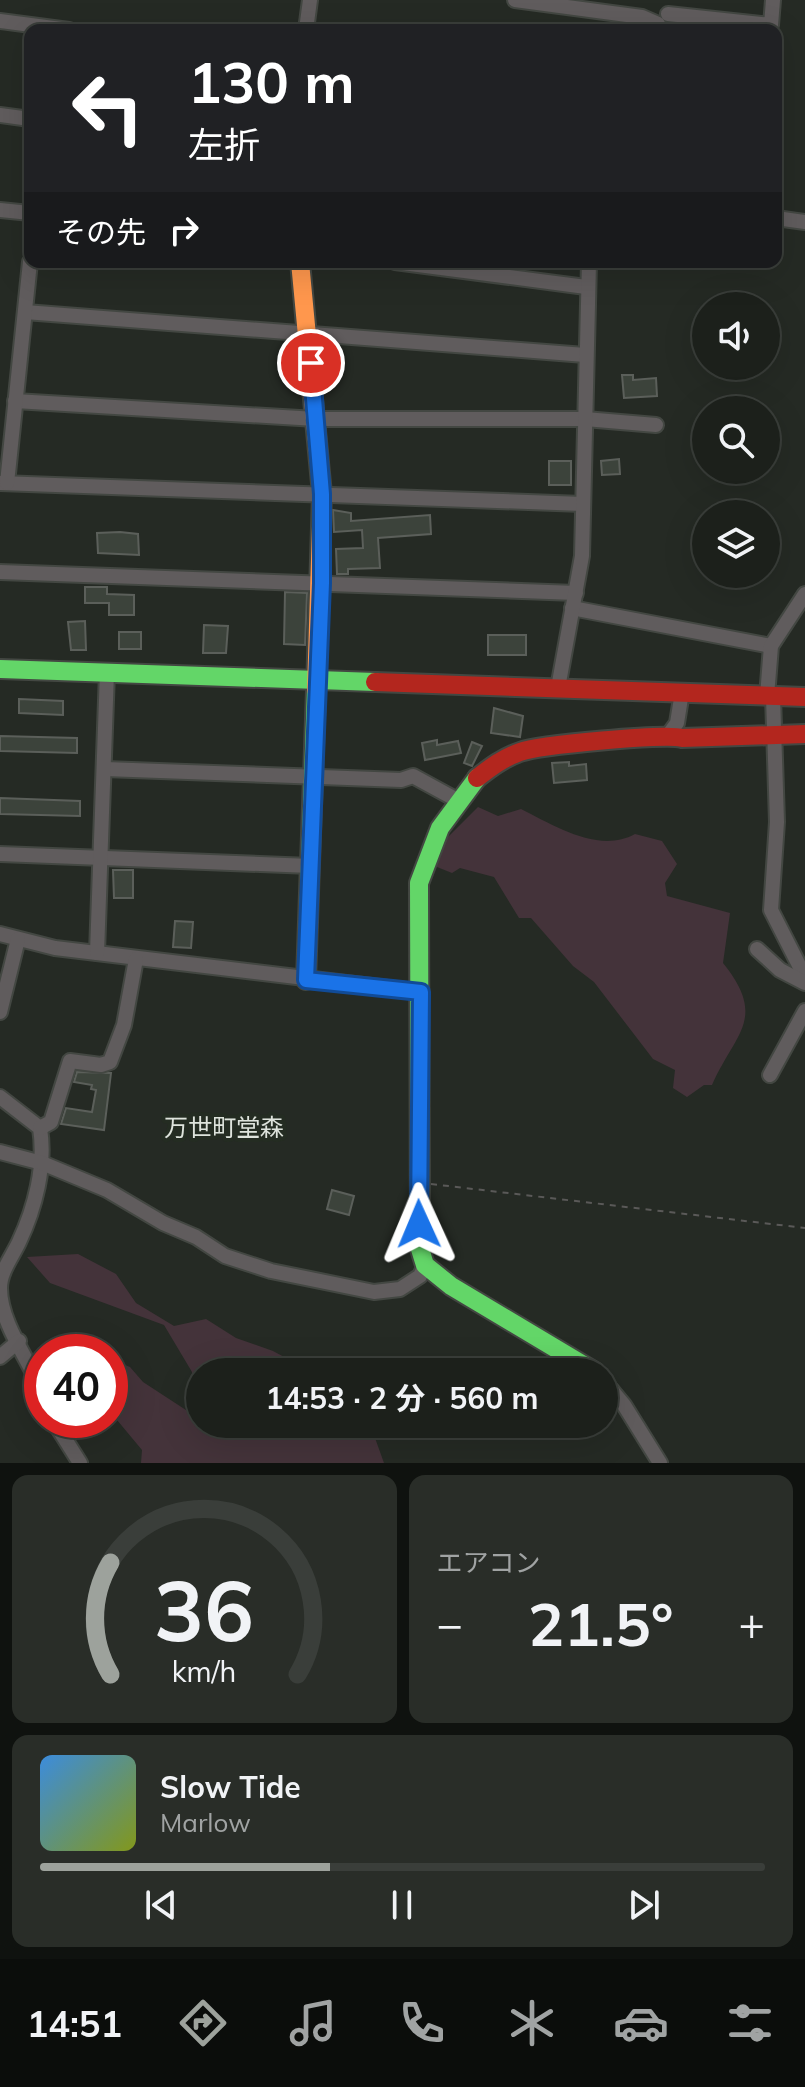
<!DOCTYPE html>
<html lang="ja">
<head>
<meta charset="utf-8">
<style>
  :root { --surface:#1c201b; --page:#292d28; --text:#f1f3f6; --muted:#a0a3a3; --line:#3a3e3a; --accent:#9da29c }
  body { margin:0; font-family:Mulish,"Noto Sans JP",sans-serif; background:var(--page); color:var(--text); height:100vh; display:flex; flex-direction:column; font-size:30px; white-space:nowrap }
  * { box-sizing:border-box; margin:0 }
  p { font-size:26px; color:var(--muted) }
  .icon { flex:none; width:44px; height:44px; fill:none; stroke:currentColor; stroke-width:2; stroke-linecap:round; stroke-linejoin:round }
  .map { position:relative; height:1463px; overflow:hidden }
  .side { display:flex; flex-direction:column; gap:12px; padding:12px; background:#0f120f; flex:1 }
  .side>* { flex:none }
  .banner { position:absolute; left:24px; top:24px; width:758px; height:244px; border-radius:16px; box-shadow:0 8px 32px #0002,0 0 0 2px var(--line); background:#202124; color:#fff; overflow:hidden }
  .fabs { position:absolute; left:692px; top:292px; display:grid; gap:16px }
  .fabs a { display:grid; place-items:center; width:88px; height:88px; border-radius:50%; background:var(--surface); box-shadow:0 8px 32px #0002,0 0 0 2px var(--line); font-size:40px }
  .speed { position:absolute; left:24px; top:1334px; display:flex; gap:16px; font-size:40px; font-weight:700; text-align:center }
  .speed>* { display:grid; place-content:center; width:104px; height:104px; border-radius:50%; background:var(--surface); box-shadow:0 8px 32px #0002,0 0 0 2px var(--line); line-height:1 }
  .speed .limit { border:12px solid #d22; background:#fff; color:#111 }
  .pin { position:absolute; display:grid; place-items:center; width:68px; height:68px; color:#fff; margin:-34px; border:4px solid #fff; border-radius:50%; box-shadow:0 2px 8px #0007 }
  .me { position:absolute; width:88px; margin:-44px; rotate:359deg; stroke-linejoin:round; filter:drop-shadow(0 0 6px #0008) }
  .turn { display:flex; align-items:center; gap:28px; height:168px; padding:0 32px; font-size:36px }
  .turn .icon { width:104px; height:104px; stroke-width:2.5 }
  .turn b { display:block; font-size:56px; line-height:68px }
  .then { display:flex; align-items:center; height:76px; padding:0 32px; background:#0003; gap:16px; font-size:30px }
  .big { font-size:60px; font-weight:700; line-height:1.1 }
  .side .tile { flex:1; display:flex; flex-direction:column; justify-content:center; gap:12px; min-width:0; padding:0 28px; border-radius:16px; background:var(--page) }
  .side .dial { align-items:center; gap:0 }
  .dial svg { height:208px; overflow:visible; fill:none; stroke:var(--line); stroke-width:7; stroke-linecap:round; text-anchor:middle }
  .dial text { fill:var(--text); stroke:none }
  .song { display:flex; align-items:center; gap:24px }
  .cover { width:96px; height:96px; border-radius:12px; background:linear-gradient(135deg,hsl(210 70% 55%),hsl(70 70% 35%)) }
  .played { height:8px; border-radius:4px; background:linear-gradient(90deg,var(--accent) 40%,var(--line) 40%) }
  .keys { display:flex; justify-content:space-around; direction:ltr }
  .heat { display:flex; justify-content:space-between; align-items:center; font-size:44px; direction:ltr }
  .side .tiles { flex:1; display:grid; gap:12px; grid-template-columns:1fr 1fr }
  .tile:last-child { grid-column:span 2 }
  .trip { position:absolute; left:186px; top:1358px; width:432px; height:80px; border-radius:40px; background:var(--surface); box-shadow:0 8px 32px #0002,0 0 0 2px var(--line); font-weight:700; line-height:80px; text-align:center }
  .tabs { display:flex; height:128px; justify-content:space-around; align-items:center; background:#0b0d0b; color:var(--muted) }
  .tabs .icon { width:56px; height:56px }
  .tabs .selected { color:var(--accent) }
  .tabs b { font-size:36px; color:var(--text) }
  .map>svg:first-child { display:block }
  .green { fill:#44333a }
  .building { fill:#3c433b; stroke:#5b5f5a; stroke-width:2 }
  .lines { fill:none; stroke-linecap:round; stroke-linejoin:round }
  .street-casing { stroke:#434742; stroke-width:18 }
  .fast-casing { stroke:#434742; stroke-width:22 }
  .slow-casing { stroke:#434742; stroke-width:22 }
  .jam-casing { stroke:#434742; stroke-width:22 }
  .path { stroke:#5a5958; stroke-width:2; stroke-dasharray:6 6; stroke-linecap:butt }
  .street { stroke:#605c5d; stroke-width:14 }
  .fast { stroke:#63d668; stroke-width:18 }
  .slow { stroke:#ff974d; stroke-width:18 }
  .jam { stroke:#b3261e; stroke-width:18 }
  .route-casing { stroke:#114b97; stroke-width:20 }
  .route { stroke:#1a73e8; stroke-width:14 }
  .labels { text-anchor:middle; dominant-baseline:central; stroke-width:8; stroke-linejoin:round; paint-order:stroke }
  .quarter-label { font-size:24px; fill:#dee3dc; stroke:#242c22 }
</style>
</head>
<body>
<div class="map">
<svg width="805" height="1463" viewBox="0 0 805 1463">
  <rect width="100%" height="100%" fill="#252a24"/>
  <!-- green -->
  <g class="green">
    <path d="M 478,807 L 498,816 L 521,809 C 555,826 599,854 635,834 L 662,841 L 677,864 L 665,883 L 667,896 L 730,913 L 723,963 C 768,1019 735,1033 712,1085 L 704,1085 L 687,1097 L 673,1088 L 675,1070 L 653,1059 L 594,982 L 573,966 L 531,918 L 519,918 L 494,877 L 460,868 L 452,873 L 432,865 L 443,842 Z"/>
    <polygon points="78,1254 116,1274 136,1303 174,1326 206,1319 236,1338 273,1351 312,1372 200,1372 200,1424 370,1424 384,1463 141,1463 142,1450 117,1420 110,1387 110,1359 130,1367 143,1382 189,1412 192,1372 164,1325 50,1283 27,1257"/>
  </g>
  <!-- building -->
  <g class="building">
    <polygon points="622,375 633,375 633,380 656,378 657,396 624,398"/>
    <polygon points="619,459 620,474 602,475 601,461"/>
    <rect x="549" y="461" width="22" height="24"/>
    <polygon points="333,510 351,513 351,521 430,515 431,534 378,538 380,568 348,569 348,574 337,574 336,549 363,548 362,530 334,532"/>
    <polygon points="120,532 138,534 139,555 98,553 97,533"/>
    <polygon points="85,587 107,587 107,594 134,595 134,615 109,615 109,603 85,603"/>
    <polygon points="285,592 307,593 305,645 284,644"/>
    <polygon points="85,621 86,650 71,650 68,622"/>
    <polygon points="204,625 228,626 226,653 203,653"/>
    <rect x="119" y="632" width="22" height="17"/>
    <rect x="488" y="635" width="38" height="20"/>
    <polygon points="19,699 63,701 63,715 19,713"/>
    <polygon points="494,708 523,716 520,737 491,733"/>
    <polygon points="0,736 77,738 77,753 0,751"/>
    <polygon points="437,740 437,745 458,741 461,753 425,760 422,743"/>
    <polygon points="472,742 482,746 472,766 464,763"/>
    <polygon points="569,762 569,766 586,764 587,780 554,783 552,763"/>
    <polygon points="0,798 80,801 80,816 0,814"/>
    <polygon points="113,870 133,870 133,898 114,898"/>
    <polygon points="175,921 193,922 191,948 173,947"/>
    <polygon points="77,1072 111,1073 104,1130 61,1124 66,1108 92,1112 96,1090 91,1089 92,1085 74,1082"/>
    <polygon points="332,1190 354,1196 349,1215 327,1209"/>
  </g>
  <g class="lines">
    <!-- street casing -->
    <g class="street-casing">
      <g id="street">
        <polyline points="515,0 642,17 658,24"/>
        <polyline points="668,14 771,25 773,0"/>
        <polyline points="0,21 69,30"/>
        <polyline points="306,30 310,0"/>
        <polyline points="0,115 30,119"/>
        <polyline points="0,210 30,213"/>
        <polyline points="776,218 805,222"/>
        <polyline points="395,262 586,287"/>
        <polyline points="25,312 585,355"/>
        <polyline points="15,401 316,419 585,419 656,425"/>
        <polyline points="0,483 583,504"/>
        <polyline points="7,483 30,262"/>
        <polyline points="0,572 576,593"/>
        <polyline points="572,608 771,646"/>
        <polyline points="558,688 582,556 589,262"/>
        <polyline points="767,696 771,646 805,594"/>
        <polyline points="773,696 777,822 771,910 805,977"/>
        <polyline points="669,734 677,723 682,692"/>
        <polyline points="105,769 401,780 413,776 457,800"/>
        <polyline points="0,854 311,866"/>
        <polyline points="0,934 55,948 421,992"/>
        <polyline points="757,949 780,970 805,983"/>
        <polyline points="97,953 107,672"/>
        <polyline points="0,1012 18,939"/>
        <polyline points="770,1075 805,1011"/>
        <path d="M 0,1097 L 40,1128 C 46,1166 35,1208 19,1242 C 12,1257 0,1272 0,1288 C 0,1323 29,1360 42,1391"/>
        <polyline points="40,1128 51,1122 70,1061 101,1065 110,1062 124,1025 136,959"/>
        <polyline points="0,1152 42,1163 107,1190 163,1223 196,1237 225,1256 271,1271 374,1292 400,1289 420,1276 425,1265"/>
        <polyline points="0,1357 19,1341"/>
        <polyline points="604,1381 624,1405 660,1463"/>
        <polyline points="53,1420 80,1463"/>
      </g>
    </g>
    <!-- fast casing -->
    <g class="fast-casing">
      <g id="fast">
        <polyline points="0,669 375,682"/>
        <polyline points="477,778 440,828 419,883 420,1249 425,1265 451,1286 595,1372"/>
        <polyline points="306,980 316,690"/>
      </g>
    </g>
    <!-- slow casing -->
    <g class="slow-casing">
      <polyline id="slow" points="300,262 322,494 316,690"/>
    </g>
    <!-- jam casing -->
    <g class="jam-casing">
      <g id="jam">
        <polyline points="375,682 805,697"/>
        <path d="M 477,778 C 491,767 503,758 520,752 C 539,745 666,733 682,738 L 805,734"/>
      </g>
    </g>
    <!-- path -->
    <polyline class="path" points="431,1184 805,1228"/>
    <!-- street -->
    <use href="#street" class="street"/>
    <!-- fast -->
    <use href="#fast" class="fast"/>
    <!-- slow -->
    <use href="#slow" class="slow"/>
    <!-- jam -->
    <use href="#jam" class="jam"/>
  </g>
  <g class="lines">
    <!-- route casing -->
    <g class="route-casing">
      <polyline id="route" points="311,363 322,494 322,583 306,980 421,992 419,1224"/>
    </g>
    <!-- route -->
    <use href="#route" class="route"/>
  </g>
  <g class="labels">
    <!-- quarter labels -->
    <g class="quarter-label">
      <text x="224" y="1127">万世町堂森</text>
    </g>
  </g>
</svg>
<div class="fabs">
<a><svg class="icon" aria-label="sound" viewBox="0 0 24 24"><path d="M4 9h4l5-4v14l-5-4H4zM17 9q2 3 0 6"/></svg></a>
<a><svg class="icon" aria-label="search" viewBox="0 0 24 24"><circle cx="10" cy="10" r="6"/><path d="M15 15l6 6"/></svg></a>
<a><svg class="icon" aria-label="layers" viewBox="0 0 24 24"><path d="M12 4l9 5-9 5-9-5zM3 14l9 5 9-5"/></svg></a>
</div>
<div class="speed"><div class="limit">40</div></div>
<div class="pin" style="left:311px;top:363px;background:#d93025"><svg class="icon" aria-label="arrive" viewBox="0 0 24 24"><path d="M6 21V4h12l-3 4 3 4H6"/></svg></div>
<svg class="me" style="left:419px;top:1224px" viewBox="-20 -20 40 40"><path d="M0-17L14 15 0 8-14 15z" fill="#1a73e8" stroke="#fff" stroke-width="4"/></svg>
<div class="trip">14:53 · 2 分 · 560 m</div>
<div class="banner">
<div class="turn"><svg class="icon" aria-label="left" viewBox="0 0 24 24"><path d="M17 20v-9H6M10 6l-5 5 5 5"/></svg><div><b>130 m</b>左折</div></div>
<div class="then">その先<svg class="icon" aria-label="right" viewBox="0 0 24 24"><path d="M7 20v-9h11M14 6l5 5-5 5"/></svg></div>
</div>
</div>
<section class="side">
<div class="tiles">
<div class="tile dial"><svg viewBox="0 0 100 80">
<path d="M14 69A42 42 0 1 1 86 69"/>
<path d="M14 69A42 42 0 0 1 14 26" stroke="#9da29c"/>
<text x="50" y="56" font-size="32" font-weight="700">36</text>
<text x="50" y="72" font-size="11">km/h</text>
</svg></div>
<div class="tile"><p>エアコン</p>
<div class="heat"><a>−</a><b class="big">21.5°</b><a>+</a></div>
</div>
<div class="tile">
<div class="song"><i class="cover"></i><div><b>Slow Tide</b><p>Marlow</p></div></div>
<div class="played"></div>
<div class="keys"><svg class="icon" aria-label="previous" viewBox="0 0 24 24"><path d="M18 5L8 12l10 7zM5 5v14"/></svg><svg class="icon" aria-label="pause" viewBox="0 0 24 24"><path d="M8 5v14M16 5v14"/></svg><svg class="icon" aria-label="next" viewBox="0 0 24 24"><path d="M6 5l10 7-10 7zM19 5v14"/></svg></div>
</div>
</div>
</section>
<nav class="tabs">
<b>14:51</b>
<svg class="icon selected" aria-label="directions" viewBox="0 0 24 24"><path d="M12 3l9 9-9 9-9-9zM9 14v-3h6M13 9l2 2-2 2"/></svg>
<svg class="icon" aria-label="music" viewBox="0 0 24 24"><path d="M9 18V5l10-2v13"/><circle cx="6" cy="18" r="3"/><circle cx="16" cy="16" r="3"/></svg>
<svg class="icon" aria-label="phone" viewBox="0 0 24 24"><path d="M5 4h4l2 5-3 2q2 4 5 5l2-3 5 2v4C11 20 4 13 5 4z"/></svg>
<svg class="icon" aria-label="climate" viewBox="0 0 24 24"><path d="M12 3v18M4 7l16 10M4 17L20 7"/></svg>
<svg class="icon" aria-label="car" viewBox="0 0 24 24"><path d="M5 17H2v-5l4-1 3-4h7l3 4 3 1v5h-3M9 17h6M6 11h13"/><circle cx="7" cy="17" r="2"/><circle cx="17" cy="17" r="2"/></svg>
<svg class="icon" aria-label="filters" viewBox="0 0 24 24"><path d="M4 7h16M4 17h16"/><circle cx="9" cy="7" r="2"/><circle cx="15" cy="17" r="2"/></svg>
</nav>
</body>
</html>
